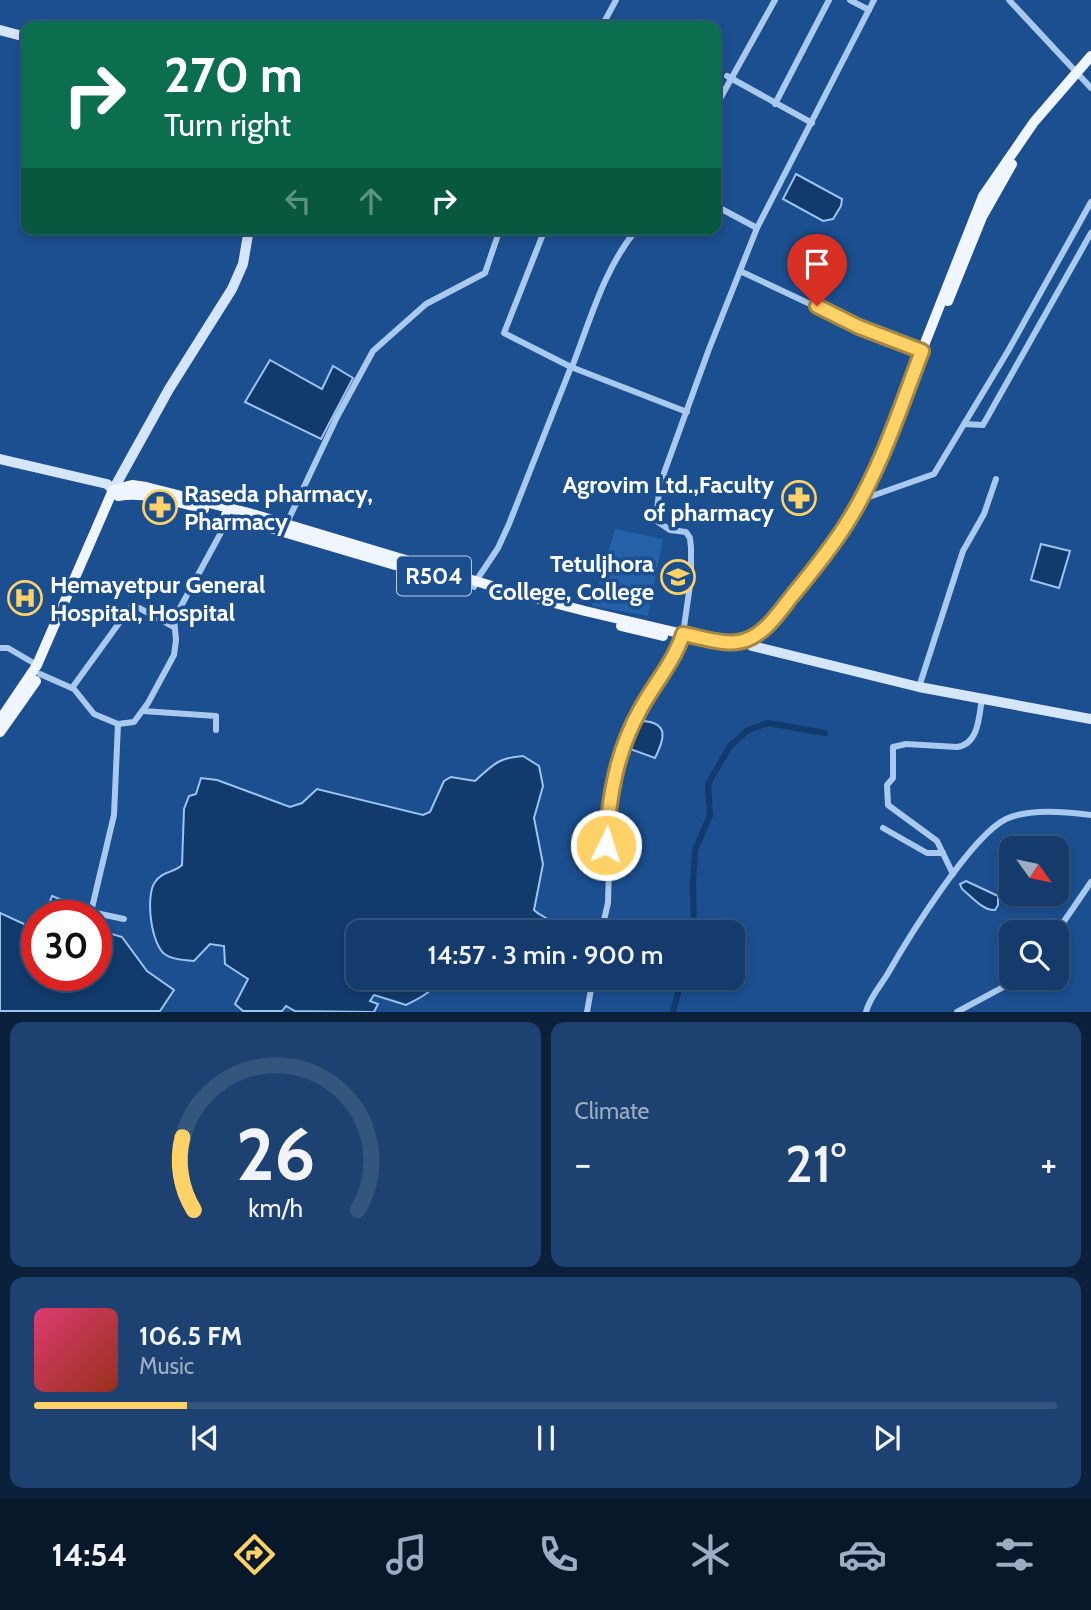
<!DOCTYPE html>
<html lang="en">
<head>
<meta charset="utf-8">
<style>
  :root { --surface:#143b6b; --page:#1d4271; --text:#f1f3f6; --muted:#9dadc1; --line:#33557e; --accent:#ffd166 }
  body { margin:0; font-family:Cabin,sans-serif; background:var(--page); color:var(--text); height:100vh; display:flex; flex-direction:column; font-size:26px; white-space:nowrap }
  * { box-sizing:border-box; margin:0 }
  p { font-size:23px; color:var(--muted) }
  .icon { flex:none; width:38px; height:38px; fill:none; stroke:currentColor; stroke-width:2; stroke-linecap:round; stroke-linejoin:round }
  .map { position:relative; height:1012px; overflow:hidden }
  .drawer { display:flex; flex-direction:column; gap:10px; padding:10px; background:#0b203b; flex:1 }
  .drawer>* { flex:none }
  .top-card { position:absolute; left:21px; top:21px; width:700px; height:214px; border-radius:14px; box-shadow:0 4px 10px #0003,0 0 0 2px var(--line); background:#0b6e4f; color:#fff; overflow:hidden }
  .needle { width:46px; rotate:123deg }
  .fabs { position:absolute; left:999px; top:836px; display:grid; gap:14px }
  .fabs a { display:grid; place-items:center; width:70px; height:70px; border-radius:14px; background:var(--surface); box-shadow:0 4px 10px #0003,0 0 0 2px var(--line); font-size:35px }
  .speed { position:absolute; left:21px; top:900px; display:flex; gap:14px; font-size:35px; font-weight:700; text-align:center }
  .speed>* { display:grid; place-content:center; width:91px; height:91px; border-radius:50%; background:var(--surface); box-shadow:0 4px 10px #0003,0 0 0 2px var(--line); line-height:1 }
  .speed .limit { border:10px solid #d22; background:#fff; color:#111 }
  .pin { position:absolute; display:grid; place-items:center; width:60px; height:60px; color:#fff; margin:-72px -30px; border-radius:50% 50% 50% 0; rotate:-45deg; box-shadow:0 0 7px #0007 }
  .pin .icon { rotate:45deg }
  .me { position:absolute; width:77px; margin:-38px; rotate:4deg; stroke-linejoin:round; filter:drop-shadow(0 0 5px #0008) }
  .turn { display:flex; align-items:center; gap:24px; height:147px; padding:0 28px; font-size:32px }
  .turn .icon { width:91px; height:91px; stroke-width:2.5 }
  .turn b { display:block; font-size:49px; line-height:60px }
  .lanes { display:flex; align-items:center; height:66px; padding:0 28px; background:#0003; justify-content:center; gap:35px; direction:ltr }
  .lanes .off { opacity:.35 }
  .big { font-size:52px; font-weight:600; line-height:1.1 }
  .drawer .widget { flex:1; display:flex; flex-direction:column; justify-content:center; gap:10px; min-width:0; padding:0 24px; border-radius:14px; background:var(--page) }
  .drawer .dial { align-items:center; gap:0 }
  .dial svg { height:182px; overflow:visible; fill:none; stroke:var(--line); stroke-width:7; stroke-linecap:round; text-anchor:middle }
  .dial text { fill:var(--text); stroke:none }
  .song { display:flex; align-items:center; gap:21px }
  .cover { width:84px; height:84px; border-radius:10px; background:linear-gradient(135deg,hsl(340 70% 55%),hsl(10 70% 35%)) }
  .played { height:7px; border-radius:4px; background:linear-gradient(90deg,var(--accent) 15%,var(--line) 15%) }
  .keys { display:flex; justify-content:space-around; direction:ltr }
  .heat { display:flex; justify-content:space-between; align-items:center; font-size:38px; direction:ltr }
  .drawer .tiles { flex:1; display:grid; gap:10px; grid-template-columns:1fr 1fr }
  .widget:last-child { grid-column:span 2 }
  .trip { position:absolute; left:346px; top:920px; width:399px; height:70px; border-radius:14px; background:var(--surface); box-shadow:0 4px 10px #0003,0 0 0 2px var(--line); font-weight:600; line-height:70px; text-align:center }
  .tab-bar { display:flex; height:112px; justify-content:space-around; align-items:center; background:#08182b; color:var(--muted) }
  .tab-bar .icon { width:49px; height:49px }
  .tab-bar .on { color:var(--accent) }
  .tab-bar b { font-size:32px; color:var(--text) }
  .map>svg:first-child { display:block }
  .green { fill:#2461a8 }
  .water { fill:#123a6d; stroke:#9cc4f0; stroke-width:2 }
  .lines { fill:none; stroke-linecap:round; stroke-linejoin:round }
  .canal { stroke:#123a6d; stroke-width:6 }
  .street { stroke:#a9c9ee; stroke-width:6 }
  .secondary { stroke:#d6e6fa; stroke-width:10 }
  .primary { stroke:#f0f6ff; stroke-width:10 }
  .route-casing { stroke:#a68842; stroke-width:18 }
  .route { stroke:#ffd166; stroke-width:12 }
  .labels { text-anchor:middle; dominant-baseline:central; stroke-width:7; stroke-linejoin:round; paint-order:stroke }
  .shield { fill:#1b4f8f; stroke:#bbcadd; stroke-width:2 }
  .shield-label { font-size:23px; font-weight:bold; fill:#fff }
  .poi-label { font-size:24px; font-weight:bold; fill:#fff; stroke:#1b4f8f; text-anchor:end }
</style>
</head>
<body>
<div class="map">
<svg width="1091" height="1012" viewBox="0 0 1091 1012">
  <rect width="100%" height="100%" fill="#1b4f8f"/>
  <!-- green -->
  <polygon class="green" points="615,529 663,539 648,616 592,606"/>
  <!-- water -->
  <g class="water">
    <polygon points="796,174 842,199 841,206 833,219 823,221 783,199"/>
    <polygon points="270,360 322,389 333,366 353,378 321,439 245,402"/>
    <polygon points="1041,544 1070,551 1059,588 1031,580"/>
    <path d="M 643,721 C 670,723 664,740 655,758 L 630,749 L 638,726 Z"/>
    <path d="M 523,756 L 539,766 L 543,786 L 534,818 L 543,864 L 534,910 C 545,921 551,913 551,933 L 359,933 L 359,978 L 440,978 C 435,991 418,999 406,1005 L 374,995 L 370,1001 L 378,1004 L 374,1012 L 295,1011 L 286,1006 L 282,1011 L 243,1011 L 235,1004 L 248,979 L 225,964 L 224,946 L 210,944 L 194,961 C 186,960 173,960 166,955 C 151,946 145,896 155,882 C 162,871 174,873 182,865 L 184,809 L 189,796 L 196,794 L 201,778 L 217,780 L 290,807 L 302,803 L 317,789 L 423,815 L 430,812 L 444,781 L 451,777 L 475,781 C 493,765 497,758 523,756 Z"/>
    <path d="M 966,881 L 998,896 L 998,905 L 995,910 C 983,911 971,896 962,889 L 960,884 Z"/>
    <polygon points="52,896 87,910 86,915 45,915"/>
    <polygon points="0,913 37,930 37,975 96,975 99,930 122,937 147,971 174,990 160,1011 0,1011"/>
  </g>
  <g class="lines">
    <!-- canal -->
    <g class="canal">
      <polyline points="694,933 693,883 695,850 710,815 708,784 730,746 748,730 768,723 825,733"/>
      <polyline points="673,1012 682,978"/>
    </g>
    <!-- street -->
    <g class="street">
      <polyline points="850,0 869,10"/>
      <polyline points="1009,0 1091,88"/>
      <polyline points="602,26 616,0"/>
      <polyline points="727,76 812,123"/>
      <polyline points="775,104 829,0"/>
      <polyline points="716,106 775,0"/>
      <polyline points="716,206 757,228"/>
      <polyline points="545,229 504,333 571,367 687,412"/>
      <polyline points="740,271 859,327 922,351"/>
      <path d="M 572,367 C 590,321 604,268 637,229"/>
      <polyline points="964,424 983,425 1091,233"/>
      <polyline points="869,497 934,474 1008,351 1091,202"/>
      <polyline points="285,527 337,417 373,351 426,304 485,273 500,229"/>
      <polyline points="474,587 476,581 498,548 509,524 571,367"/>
      <polyline points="0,648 8,648 37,665"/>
      <polyline points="40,674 74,689 94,714 118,724"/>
      <polyline points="919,687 963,551 984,514 996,479"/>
      <polyline points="72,688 130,608 133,606 139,608 174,627"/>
      <polyline points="143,711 216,716 216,730"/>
      <polyline points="883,828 927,853 943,853"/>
      <path d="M 953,874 L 937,841 L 888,805 L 887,785 L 893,778 L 893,747 L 906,744 L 957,747 C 979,744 979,716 982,698"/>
      <polyline points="124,919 91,912 114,815 118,724 134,722 148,703 174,655 176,640 174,619 230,516"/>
      <polyline points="601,933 608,903 609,867 606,845 615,771 640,710 663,673 683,634 691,578 691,548 690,538 686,532 670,530 658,522 657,510 660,484 709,349 757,228 874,0"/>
      <polyline points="1056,933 1091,882"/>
      <polyline points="587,1012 593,978"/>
      <path d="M 866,1012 C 869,999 880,986 887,975 C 908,938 971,836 1006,819 C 1030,808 1066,812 1091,815"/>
      <polyline points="957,1012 1020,978"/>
    </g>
    <!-- secondary -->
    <g class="secondary">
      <polyline points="0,30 26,37"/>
      <polyline points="0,459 107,484 113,490 169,389 232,289 243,264 249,229"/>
      <polyline points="744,641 752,646 919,687 1091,719"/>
    </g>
    <!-- primary -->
    <g class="primary">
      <polyline points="948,301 982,217 1012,164"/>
      <path d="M 118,496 C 147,491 176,502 204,509"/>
      <polyline points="226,515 395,565"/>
      <polyline points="621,626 663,636"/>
      <polyline points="0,720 37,665 113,490 132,485 146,487 249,513 512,592 585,611 683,634 720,641 744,641 757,635 784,606 848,522 862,497 891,429 983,196 1034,122 1091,56"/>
      <polyline points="0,732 36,681"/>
    </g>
  </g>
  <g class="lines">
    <!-- route casing -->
    <g class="route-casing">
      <path id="route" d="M 606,845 C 609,797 616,753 640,710 C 654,684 674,662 683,634 C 701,637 728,647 746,640 C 766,633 780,611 792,596 C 811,573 831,549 847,523 C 880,471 900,409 922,351 L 859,327 L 817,306"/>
    </g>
    <!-- route -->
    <use href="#route" class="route"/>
  </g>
  <!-- icons -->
  <defs>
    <g id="pharmacy-ring" transform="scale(1.75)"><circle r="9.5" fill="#1b4f8f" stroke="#ffd166" stroke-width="1.5"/><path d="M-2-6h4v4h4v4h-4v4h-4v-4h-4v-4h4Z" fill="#ffd166"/></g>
    <g id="university-ring" transform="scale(1.75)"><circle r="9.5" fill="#1b4f8f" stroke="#ffd166" stroke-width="1.5"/><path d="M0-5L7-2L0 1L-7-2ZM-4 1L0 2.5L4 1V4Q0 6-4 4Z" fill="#ffd166"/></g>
    <g id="hospital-ring" transform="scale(1.75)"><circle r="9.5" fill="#1b4f8f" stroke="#ffd166" stroke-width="1.5"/><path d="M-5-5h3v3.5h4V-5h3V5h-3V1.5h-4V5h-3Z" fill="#ffd166"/></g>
  </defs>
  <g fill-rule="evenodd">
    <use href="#pharmacy-ring" x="799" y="498"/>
    <use href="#pharmacy-ring" x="160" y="507"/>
    <use href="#university-ring" x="678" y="577"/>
    <use href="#hospital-ring" x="25" y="598"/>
  </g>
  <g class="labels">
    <!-- shield labels -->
    <rect class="shield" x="397" y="556.5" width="74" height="39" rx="5"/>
    <g class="shield-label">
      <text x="434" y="576">R504</text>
    </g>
    <!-- poi labels -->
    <g class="poi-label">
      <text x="774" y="484">Agrovim Ltd.,Faculty<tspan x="774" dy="28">of pharmacy</tspan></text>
      <text x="184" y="493" text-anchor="start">Raseda pharmacy,<tspan x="184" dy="28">Pharmacy</tspan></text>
      <text x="654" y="563">Tetuljhora<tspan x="654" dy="28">College, College</tspan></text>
      <text x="50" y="584" text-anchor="start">Hemayetpur General<tspan x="50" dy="28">Hospital, Hospital</tspan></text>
    </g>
  </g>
</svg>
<div class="fabs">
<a><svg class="needle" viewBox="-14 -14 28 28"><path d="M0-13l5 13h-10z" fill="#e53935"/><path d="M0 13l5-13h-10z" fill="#9dadc1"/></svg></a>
<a><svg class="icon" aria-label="search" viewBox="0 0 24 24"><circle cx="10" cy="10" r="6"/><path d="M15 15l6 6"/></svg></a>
</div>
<div class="speed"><div class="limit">30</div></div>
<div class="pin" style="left:817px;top:306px;background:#d93025"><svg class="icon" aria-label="arrive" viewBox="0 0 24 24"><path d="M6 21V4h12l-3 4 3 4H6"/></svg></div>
<svg class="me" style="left:606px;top:845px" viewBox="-20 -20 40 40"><circle r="17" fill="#ffd166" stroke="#fff" stroke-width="3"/><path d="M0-11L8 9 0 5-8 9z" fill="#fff"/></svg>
<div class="trip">14:57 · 3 min · 900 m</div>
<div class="top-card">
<div class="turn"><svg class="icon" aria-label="right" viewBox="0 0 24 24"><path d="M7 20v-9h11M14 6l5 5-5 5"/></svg><div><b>270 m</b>Turn right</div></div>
<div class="lanes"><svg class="icon off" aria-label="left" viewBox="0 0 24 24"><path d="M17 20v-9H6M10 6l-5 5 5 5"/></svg><svg class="icon off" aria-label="ahead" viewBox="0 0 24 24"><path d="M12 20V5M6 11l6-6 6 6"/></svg><svg class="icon" aria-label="right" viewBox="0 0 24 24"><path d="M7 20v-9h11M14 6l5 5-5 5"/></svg></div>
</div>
</div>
<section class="drawer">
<div class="tiles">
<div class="widget dial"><svg viewBox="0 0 100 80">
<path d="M14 69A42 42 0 1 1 86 69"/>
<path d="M14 69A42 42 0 0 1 9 37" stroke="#ffd166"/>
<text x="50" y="56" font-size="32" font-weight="700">26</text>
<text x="50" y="72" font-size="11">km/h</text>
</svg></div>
<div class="widget"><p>Climate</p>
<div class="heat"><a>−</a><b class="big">21°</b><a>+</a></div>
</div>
<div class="widget">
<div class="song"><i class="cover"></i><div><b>106.5 FM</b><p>Music</p></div></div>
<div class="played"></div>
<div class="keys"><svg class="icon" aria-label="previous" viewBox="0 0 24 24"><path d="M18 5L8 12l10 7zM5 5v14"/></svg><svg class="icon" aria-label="pause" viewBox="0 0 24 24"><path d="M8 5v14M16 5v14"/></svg><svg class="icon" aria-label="next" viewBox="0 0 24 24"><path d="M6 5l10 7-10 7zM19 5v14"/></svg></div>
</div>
</div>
</section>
<nav class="tab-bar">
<b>14:54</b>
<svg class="icon on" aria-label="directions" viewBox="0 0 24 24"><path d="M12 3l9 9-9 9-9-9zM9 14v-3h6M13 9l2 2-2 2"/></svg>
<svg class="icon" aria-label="music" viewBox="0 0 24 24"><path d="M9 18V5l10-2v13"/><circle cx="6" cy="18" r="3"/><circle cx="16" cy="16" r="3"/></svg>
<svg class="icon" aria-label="phone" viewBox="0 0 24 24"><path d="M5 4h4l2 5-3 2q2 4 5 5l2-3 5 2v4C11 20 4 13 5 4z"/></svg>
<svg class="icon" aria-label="climate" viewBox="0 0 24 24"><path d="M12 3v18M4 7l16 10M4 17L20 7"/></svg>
<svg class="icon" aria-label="car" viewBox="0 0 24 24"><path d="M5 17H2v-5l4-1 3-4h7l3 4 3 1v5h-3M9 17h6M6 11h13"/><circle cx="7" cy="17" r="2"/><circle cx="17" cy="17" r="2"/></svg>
<svg class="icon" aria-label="filters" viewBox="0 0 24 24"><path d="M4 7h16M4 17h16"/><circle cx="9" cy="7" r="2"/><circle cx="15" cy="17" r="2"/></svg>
</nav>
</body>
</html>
